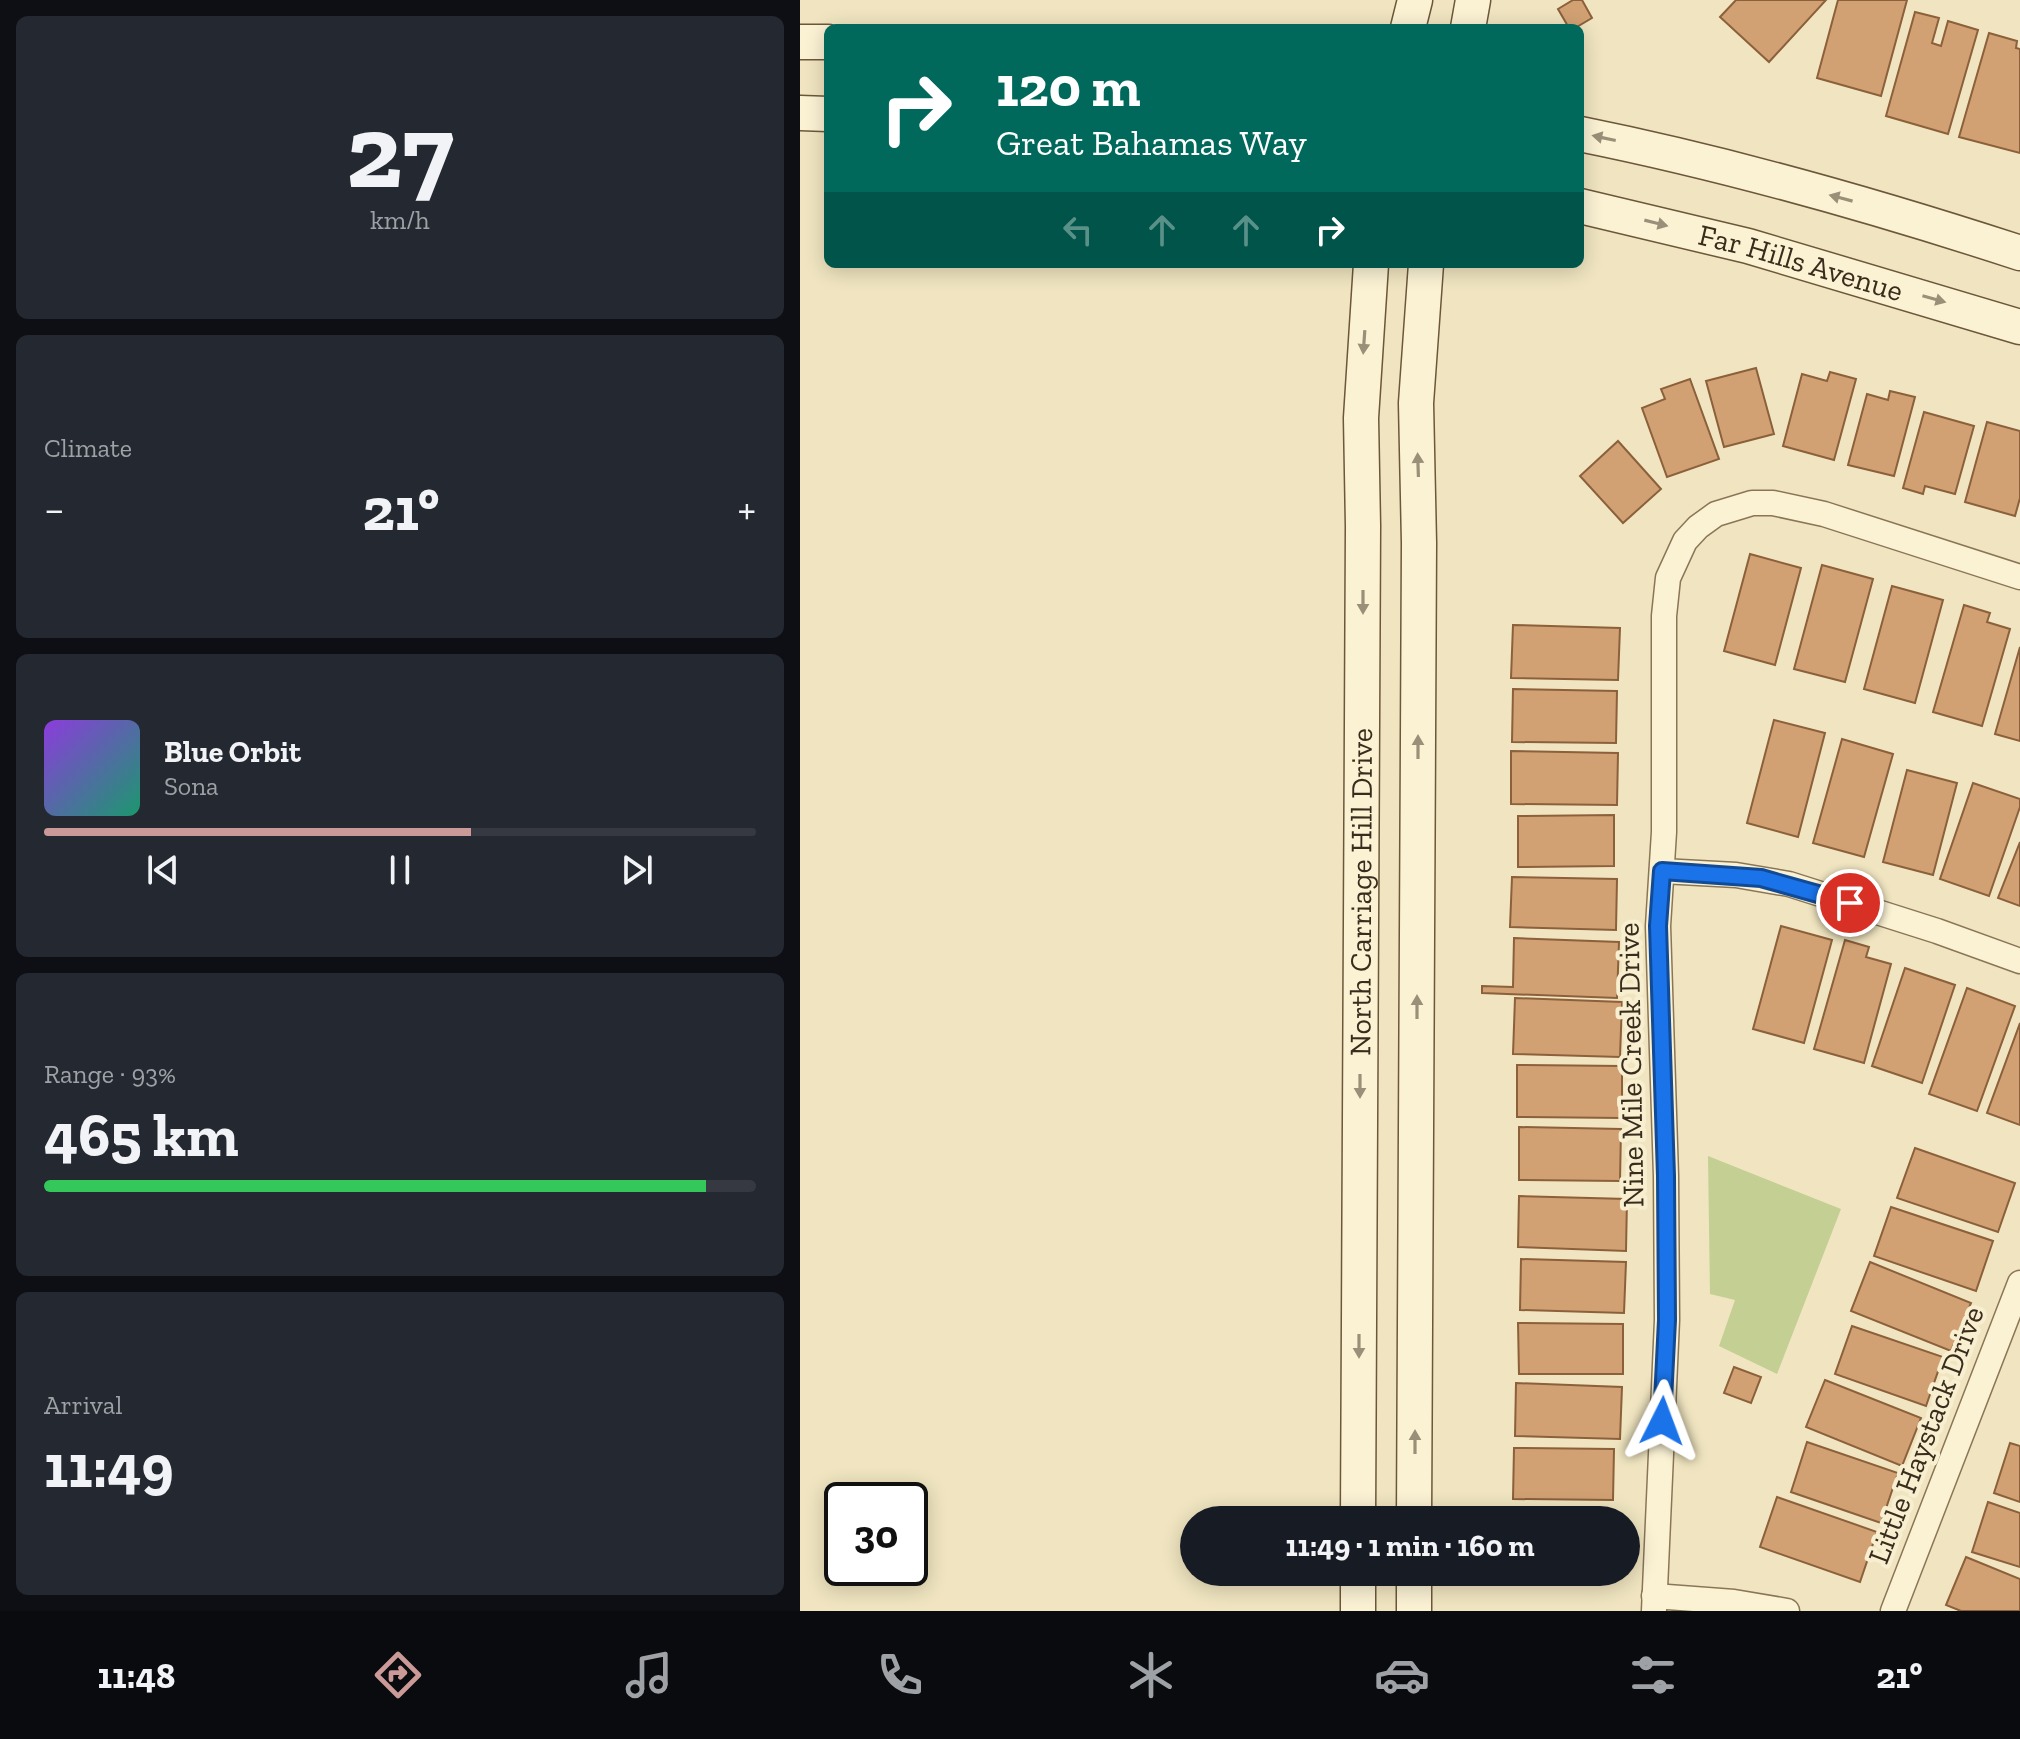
<!DOCTYPE html>
<html lang="en">
<head>
<meta charset="utf-8">
<style>
  :root { --surface:#171b24; --page:#242831; --text:#f1f3f6; --muted:#9ea1a6; --line:#363941; --accent:#cb9997 }
  body { margin:0; font-family:"Zilla Slab",serif; background:var(--page); color:var(--text); height:100vh; display:flex; flex-direction:column; font-size:30px; white-space:nowrap }
  * { box-sizing:border-box; margin:0 }
  p { font-size:26px; color:var(--muted) }
  .icon { flex:none; width:44px; height:44px; fill:none; stroke:currentColor; stroke-width:2; stroke-linecap:round; stroke-linejoin:round }
  .map { position:relative; flex:1; overflow:hidden }
  .details { display:flex; flex-direction:column; gap:16px; padding:16px; background:#0d0f14; width:800px }
  .details>* { flex:none }
  .top-card { position:absolute; left:24px; top:24px; width:760px; height:244px; border-radius:12px; box-shadow:0 4px 20px #0003; background:#00695c; color:#fff; overflow:hidden }
  .speed { position:absolute; left:24px; top:1482px; display:flex; gap:16px; font-size:40px; font-weight:700; text-align:center }
  .speed>* { display:grid; place-content:center; width:104px; height:104px; border-radius:50%; background:var(--surface); box-shadow:0 4px 20px #0003; line-height:1 }
  .speed .limit { border:4px solid #111; border-radius:12px; background:#fff; color:#111 }
  .pin { position:absolute; display:grid; place-items:center; width:68px; height:68px; color:#fff; margin:-34px; border:4px solid #fff; border-radius:50%; box-shadow:0 2px 8px #0007 }
  .me { position:absolute; width:88px; margin:-44px; rotate:3deg; stroke-linejoin:round; filter:drop-shadow(0 0 6px #0008) }
  .turn { display:flex; align-items:center; gap:28px; height:168px; padding:0 40px; font-size:36px }
  .turn .icon { width:104px; height:104px; stroke-width:2.5 }
  .turn b { display:block; font-size:56px; line-height:68px }
  .lanes { display:flex; align-items:center; height:76px; padding:0 40px; background:#0003; justify-content:center; gap:40px; direction:ltr }
  .lanes .off { opacity:.35 }
  .big { font-size:60px; font-weight:800; line-height:1.1 }
  .details .card { flex:1; display:flex; flex-direction:column; justify-content:center; gap:12px; min-width:0; padding:0 28px; border-radius:12px; background:var(--page) }
  .details .dial { align-items:center; gap:0 }
  .dial b { font-size:104px; line-height:1 }
  .song { display:flex; align-items:center; gap:24px }
  .cover { width:96px; height:96px; border-radius:12px; background:linear-gradient(135deg,hsl(270 70% 55%),hsl(160 70% 35%)) }
  .played { height:8px; border-radius:4px; background:linear-gradient(90deg,var(--accent) 60%,var(--line) 60%) }
  .keys { display:flex; justify-content:space-around; direction:ltr }
  .heat { display:flex; justify-content:space-between; align-items:center; font-size:44px; direction:ltr }
  .charge { height:12px; border-radius:6px; background:linear-gradient(90deg,#34c759 93%,var(--line) 0) }
  .trip { position:absolute; left:380px; top:1506px; width:460px; height:80px; border-radius:40px; background:var(--surface); box-shadow:0 4px 20px #0003; font-weight:800; line-height:80px; text-align:center }
  .menu { display:flex; height:128px; justify-content:space-around; align-items:center; background:#090b0e; color:var(--muted) }
  .menu .icon { width:56px; height:56px }
  .menu .on { color:var(--accent) }
  .menu b { font-size:36px; color:var(--text) }
  main { display:flex; flex:1; min-height:0 }
  .map>svg:first-child { display:block }
  .green { fill:#c4cf93 }
  .building { fill:#d1a173; stroke:#8b603b; stroke-width:2 }
  .lines { fill:none; stroke-linecap:round; stroke-linejoin:round }
  .street-casing { stroke:#8a7657; stroke-width:27 }
  .secondary-casing { stroke:#6c573a; stroke-width:37 }
  .street { stroke:#fbf2d4; stroke-width:24 }
  .secondary { stroke:#fbf2d4; stroke-width:34 }
  .oneway { fill:#9a8f78 }
  .route-casing { stroke:#114b97; stroke-width:20 }
  .route { stroke:#1a73e8; stroke-width:14 }
  .labels { text-anchor:middle; dominant-baseline:central; stroke-width:8; stroke-linejoin:round; paint-order:stroke }
  .street-label { font-size:30px; fill:#392c1c; stroke:#f7efd0 }
</style>
</head>
<body>
<main>
<section class="details">
<div class="card dial"><b>27</b><p>km/h</p></div>
<div class="card"><p>Climate</p>
<div class="heat"><a>−</a><b class="big">21°</b><a>+</a></div>
</div>
<div class="card">
<div class="song"><i class="cover"></i><div><b>Blue Orbit</b><p>Sona</p></div></div>
<div class="played"></div>
<div class="keys"><svg class="icon" aria-label="previous" viewBox="0 0 24 24"><path d="M18 5L8 12l10 7zM5 5v14"/></svg><svg class="icon" aria-label="pause" viewBox="0 0 24 24"><path d="M8 5v14M16 5v14"/></svg><svg class="icon" aria-label="next" viewBox="0 0 24 24"><path d="M6 5l10 7-10 7zM19 5v14"/></svg></div>
</div>
<div class="card"><p>Range · 93%</p><b class="big">465 km</b><div class="charge"></div></div>
<div class="card"><p>Arrival</p><b class="big">11:49</b></div>
</section>
<div class="map">
<svg width="1220" height="1611" viewBox="0 0 1220 1611">
  <rect width="100%" height="100%" fill="#f0e5c0"/>
  <!-- green -->
  <polygon class="green" points="908,1156 1041,1209 977,1374 919,1346 935,1300 910,1294"/>
  <!-- building -->
  <g class="building">
    <polygon points="773,0 782,0 792,18 775,28 769,28 758,9"/>
    <polygon points="936,0 1026,0 969,62 920,17"/>
    <polygon points="1038,0 1107,0 1081,96 1017,78"/>
    <polygon points="1115,12 1139,18 1132,43 1141,46 1148,21 1178,30 1148,134 1086,116"/>
    <polygon points="1189,33 1217,41 1216,48 1220,49 1220,153 1159,137"/>
    <polygon points="956,368 974,434 924,447 906,381"/>
    <polygon points="1030,372 1056,379 1034,460 983,446 1002,374 1027,381"/>
    <polygon points="890,379 919,459 867,477 842,408 865,399 861,389"/>
    <polygon points="1090,391 1115,397 1094,476 1048,465 1067,394 1088,400"/>
    <polygon points="1124,412 1174,426 1155,494 1125,486 1123,494 1103,488"/>
    <polygon points="1187,422 1220,431 1220,498 1215,516 1165,502"/>
    <polygon points="818,441 861,489 823,523 780,476"/>
    <polygon points="950,554 1001,568 975,665 924,651"/>
    <polygon points="1022,565 1073,579 1045,682 994,669"/>
    <polygon points="1092,586 1143,600 1115,703 1064,689"/>
    <polygon points="1164,605 1190,613 1187,622 1210,629 1182,726 1133,712"/>
    <polygon points="713,625 820,628 818,680 711,678"/>
    <polygon points="1220,647 1220,741 1195,734"/>
    <polygon points="713,689 817,691 816,743 712,742"/>
    <polygon points="974,720 1025,733 998,837 947,823"/>
    <polygon points="1042,739 1093,754 1064,857 1013,843"/>
    <polygon points="711,751 818,753 817,805 711,804"/>
    <polygon points="1107,770 1157,783 1133,875 1083,862"/>
    <polygon points="1173,783 1220,799 1220,807 1189,896 1140,879"/>
    <polygon points="814,815 814,866 718,867 718,816"/>
    <polygon points="1220,842 1220,906 1198,898"/>
    <polygon points="712,877 817,879 816,930 710,927"/>
    <polygon points="981,926 1032,940 1004,1043 953,1029"/>
    <polygon points="714,938 819,942 817,998 682,993 682,986 713,987"/>
    <polygon points="1045,940 1069,947 1066,957 1091,964 1064,1063 1014,1049"/>
    <polygon points="1105,968 1155,985 1122,1083 1072,1066"/>
    <polygon points="1167,988 1215,1006 1177,1111 1129,1094"/>
    <polygon points="715,998 822,1002 820,1057 713,1054"/>
    <polygon points="1220,1023 1220,1125 1187,1113"/>
    <polygon points="717,1065 822,1066 822,1118 717,1117"/>
    <polygon points="719,1127 821,1129 820,1181 719,1180"/>
    <polygon points="1115,1148 1215,1183 1198,1232 1097,1198"/>
    <polygon points="719,1196 827,1199 826,1251 718,1247"/>
    <polygon points="1091,1207 1193,1241 1176,1291 1074,1256"/>
    <polygon points="721,1259 826,1262 824,1313 720,1310"/>
    <polygon points="1070,1262 1171,1303 1151,1351 1051,1311"/>
    <polygon points="718,1323 823,1324 823,1374 719,1374"/>
    <polygon points="1052,1326 1143,1357 1126,1406 1035,1374"/>
    <polygon points="934,1367 961,1377 951,1403 924,1393"/>
    <polygon points="1025,1380 1121,1418 1102,1466 1006,1427"/>
    <polygon points="716,1383 822,1387 820,1439 715,1436"/>
    <polygon points="1007,1442 1098,1473 1081,1523 991,1492"/>
    <polygon points="1210,1443 1220,1446 1220,1502 1194,1493"/>
    <polygon points="714,1448 814,1449 813,1500 713,1499"/>
    <polygon points="977,1497 1077,1532 1060,1582 960,1547"/>
    <polygon points="1188,1502 1220,1513 1220,1567 1172,1552"/>
    <polygon points="709,1510 816,1511 816,1520 708,1520"/>
    <polygon points="1166,1557 1220,1579 1220,1611 1161,1611 1146,1605"/>
  </g>
  <g class="lines">
    <!-- street casing -->
    <g class="street-casing">
      <g id="street">
        <polyline points="862,871 936,875 989,884 1137,931 1220,961"/>
        <polyline points="854,1596 934,1602 987,1611"/>
        <polyline points="854,1611 867,1320 866,1176 858,926 864,832 864,616 868,578 885,541 898,527 916,514 952,503 973,503 1024,514 1220,577"/>
        <polyline points="1093,1611 1220,1283"/>
      </g>
    </g>
    <!-- secondary casing -->
    <g class="secondary-casing">
      <g id="secondary">
        <polyline points="608,28 615,0"/>
        <polyline points="668,28 673,0"/>
        <polyline points="0,42 28,42"/>
        <polyline points="0,113 28,114"/>
        <path d="M 780,134 C 929,164 1076,206 1220,253"/>
        <path id="s1" d="M 780,206 L 948,246 L 1220,327"/>
        <path id="s2" d="M 558,1520 L 563,526 L 561,418 L 571,264"/>
        <polyline points="614,1520 619,543 616,403 626,264"/>
        <polyline points="558,1611 558,1572"/>
        <polyline points="614,1611 614,1572"/>
      </g>
    </g>
    <!-- street -->
    <use href="#street" class="street"/>
    <!-- secondary -->
    <use href="#secondary" class="secondary"/>
  </g>
  <!-- one-way arrows -->
  <defs><path id="oneway-solid" d="M-6-.8H1V-3.2L6.5 0L1 3.2V.8H-6Z" transform="scale(2)"/></defs>
  <g class="oneway">
    <use href="#oneway-solid" transform="translate(804 138) rotate(-168)"/>
    <use href="#oneway-solid" transform="translate(1041 198) rotate(-165)"/>
    <use href="#oneway-solid" transform="translate(856 223) rotate(14)"/>
    <use href="#oneway-solid" transform="translate(1134 299) rotate(16)"/>
    <use href="#oneway-solid" transform="translate(564 342) rotate(94)"/>
    <use href="#oneway-solid" transform="translate(618 465) rotate(-92)"/>
    <use href="#oneway-solid" transform="translate(563 602) rotate(90)"/>
    <use href="#oneway-solid" transform="translate(618 747) rotate(-90)"/>
    <use href="#oneway-solid" transform="translate(617 1007) rotate(-90)"/>
    <use href="#oneway-solid" transform="translate(560 1086) rotate(90)"/>
    <use href="#oneway-solid" transform="translate(559 1346) rotate(90)"/>
    <use href="#oneway-solid" transform="translate(615 1442) rotate(-90)"/>
  </g>
  <g class="lines">
    <!-- route casing -->
    <g class="route-casing">
      <polyline id="route" points="862,1421 867,1320 866,1176 858,926 862,871 961,878 1050,903"/>
    </g>
    <!-- route -->
    <use href="#route" class="route"/>
  </g>
  <g class="labels">
    <!-- street labels -->
    <g class="street-label">
      <text stroke="none"><textPath href="#s1" startOffset="228">Far Hills Avenue</textPath></text>
      <text stroke="none"><textPath href="#s2" startOffset="628">North Carriage Hill Drive</textPath></text>
      <text transform="translate(831 1065) rotate(-91)">Nine Mile Creek Drive</text>
      <text transform="translate(1126 1435) rotate(-69)">Little Haystack Drive</text>
    </g>
  </g>
</svg>
<div class="speed"><div class="limit">30</div></div>
<div class="pin" style="left:1050px;top:903px;background:#d93025"><svg class="icon" aria-label="arrive" viewBox="0 0 24 24"><path d="M6 21V4h12l-3 4 3 4H6"/></svg></div>
<svg class="me" style="left:862px;top:1421px" viewBox="-20 -20 40 40"><path d="M0-17L14 15 0 8-14 15z" fill="#1a73e8" stroke="#fff" stroke-width="4"/></svg>
<div class="trip">11:49 · 1 min · 160 m</div>
<div class="top-card">
<div class="turn"><svg class="icon" aria-label="right" viewBox="0 0 24 24"><path d="M7 20v-9h11M14 6l5 5-5 5"/></svg><div><b>120 m</b>Great Bahamas Way</div></div>
<div class="lanes"><svg class="icon off" aria-label="left" viewBox="0 0 24 24"><path d="M17 20v-9H6M10 6l-5 5 5 5"/></svg><svg class="icon off" aria-label="ahead" viewBox="0 0 24 24"><path d="M12 20V5M6 11l6-6 6 6"/></svg><svg class="icon off" aria-label="ahead" viewBox="0 0 24 24"><path d="M12 20V5M6 11l6-6 6 6"/></svg><svg class="icon" aria-label="right" viewBox="0 0 24 24"><path d="M7 20v-9h11M14 6l5 5-5 5"/></svg></div>
</div>
</div>
</main>
<nav class="menu">
<b>11:48</b>
<svg class="icon on" aria-label="directions" viewBox="0 0 24 24"><path d="M12 3l9 9-9 9-9-9zM9 14v-3h6M13 9l2 2-2 2"/></svg>
<svg class="icon" aria-label="music" viewBox="0 0 24 24"><path d="M9 18V5l10-2v13"/><circle cx="6" cy="18" r="3"/><circle cx="16" cy="16" r="3"/></svg>
<svg class="icon" aria-label="phone" viewBox="0 0 24 24"><path d="M5 4h4l2 5-3 2q2 4 5 5l2-3 5 2v4C11 20 4 13 5 4z"/></svg>
<svg class="icon" aria-label="climate" viewBox="0 0 24 24"><path d="M12 3v18M4 7l16 10M4 17L20 7"/></svg>
<svg class="icon" aria-label="car" viewBox="0 0 24 24"><path d="M5 17H2v-5l4-1 3-4h7l3 4 3 1v5h-3M9 17h6M6 11h13"/><circle cx="7" cy="17" r="2"/><circle cx="17" cy="17" r="2"/></svg>
<svg class="icon" aria-label="filters" viewBox="0 0 24 24"><path d="M4 7h16M4 17h16"/><circle cx="9" cy="7" r="2"/><circle cx="15" cy="17" r="2"/></svg>
<b>21°</b>
</nav>
</body>
</html>
